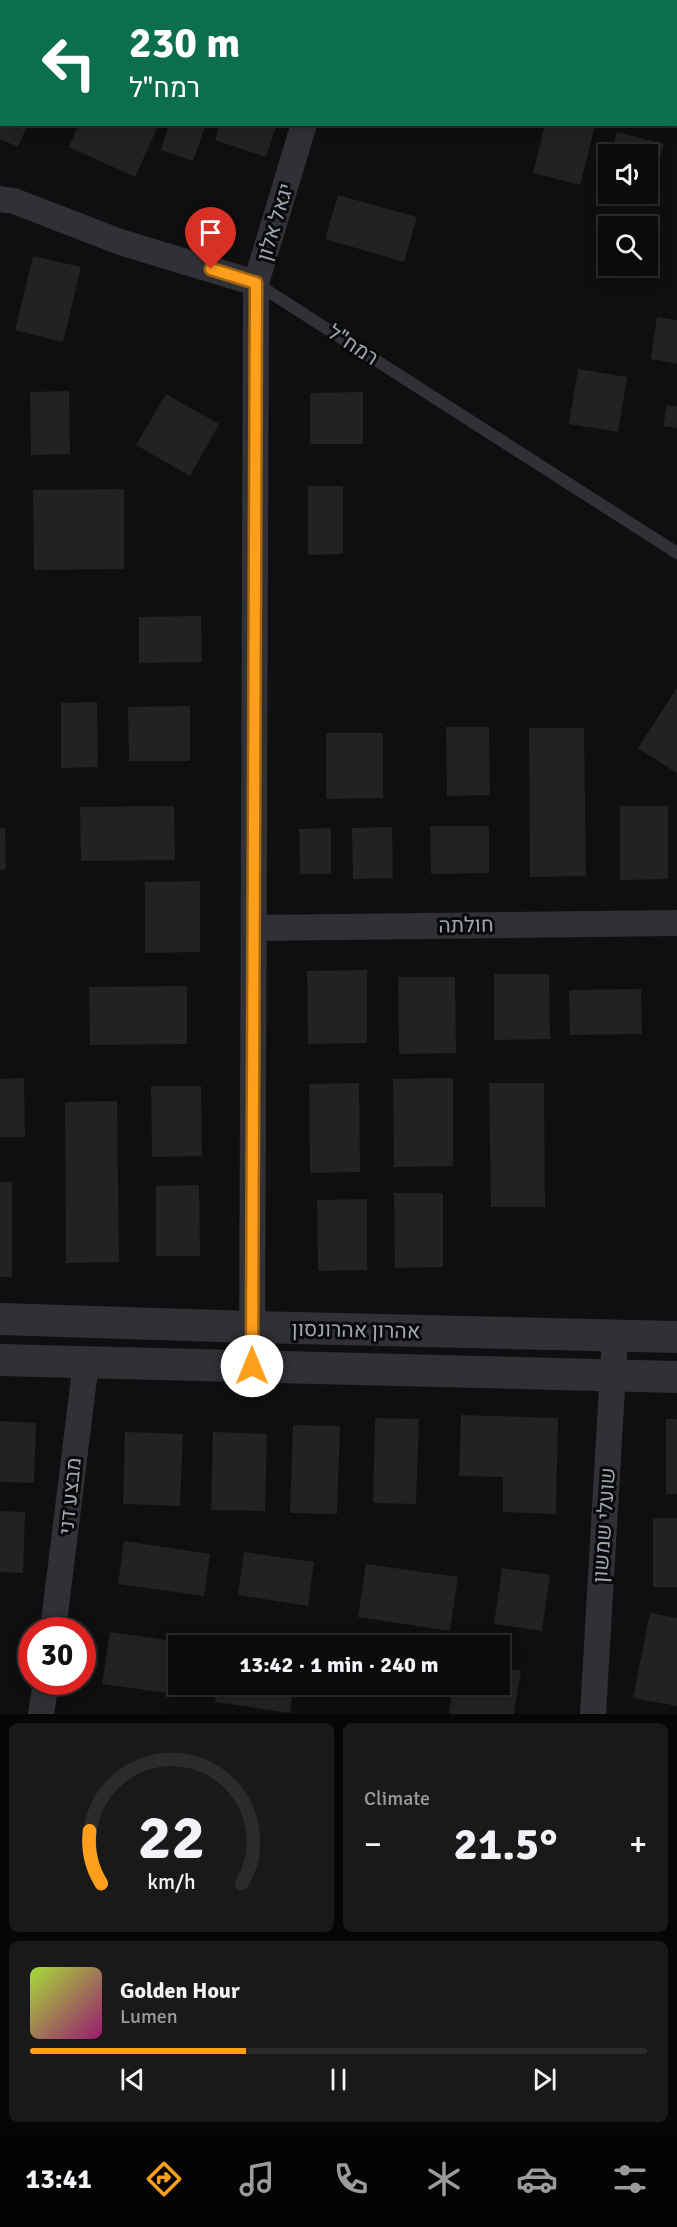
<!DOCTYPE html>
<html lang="en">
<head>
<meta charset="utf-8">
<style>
  :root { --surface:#0b0b0c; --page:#19191a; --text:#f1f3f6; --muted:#9a9b9d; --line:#2b2b2d; --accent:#fd9f1a }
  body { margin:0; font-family:Signika,Heebo,sans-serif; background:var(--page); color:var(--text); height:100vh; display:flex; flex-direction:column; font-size:22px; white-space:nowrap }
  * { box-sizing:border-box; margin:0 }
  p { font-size:20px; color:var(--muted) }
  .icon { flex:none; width:33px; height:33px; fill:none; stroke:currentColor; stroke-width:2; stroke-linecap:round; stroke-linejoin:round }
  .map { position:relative; height:1714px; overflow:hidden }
  .details { display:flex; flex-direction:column; gap:9px; padding:9px; background:#060607; flex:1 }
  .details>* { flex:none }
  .hud { position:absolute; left:0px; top:0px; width:678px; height:126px; box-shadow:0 3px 15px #0003,0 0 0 2px var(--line); background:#0b6e4f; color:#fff; overflow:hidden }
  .buttons { position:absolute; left:598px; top:144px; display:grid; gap:12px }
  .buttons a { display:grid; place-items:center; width:60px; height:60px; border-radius:0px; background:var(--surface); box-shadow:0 3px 15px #0003,0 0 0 2px var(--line); font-size:30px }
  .speed { position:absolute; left:18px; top:1617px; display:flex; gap:12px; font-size:30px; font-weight:700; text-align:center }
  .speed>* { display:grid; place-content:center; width:78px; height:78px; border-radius:50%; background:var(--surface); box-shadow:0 3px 15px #0003,0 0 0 2px var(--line); line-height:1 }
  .speed .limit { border:9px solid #d22; background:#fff; color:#111 }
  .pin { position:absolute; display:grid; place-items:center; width:51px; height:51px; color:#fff; margin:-62px -26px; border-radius:50% 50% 50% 0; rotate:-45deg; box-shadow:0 0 6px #0007 }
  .pin .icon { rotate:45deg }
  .me { position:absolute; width:66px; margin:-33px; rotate:0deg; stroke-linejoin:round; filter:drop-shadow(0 0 4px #0008) }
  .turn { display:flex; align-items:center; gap:21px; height:126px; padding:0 30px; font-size:27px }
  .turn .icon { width:78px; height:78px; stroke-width:2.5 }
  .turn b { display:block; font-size:42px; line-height:51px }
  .big { font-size:45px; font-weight:700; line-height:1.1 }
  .details .widget { flex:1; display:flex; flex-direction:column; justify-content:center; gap:9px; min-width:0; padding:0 21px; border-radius:9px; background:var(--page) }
  .details .dial { align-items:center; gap:0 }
  .dial svg { height:156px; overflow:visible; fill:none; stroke:var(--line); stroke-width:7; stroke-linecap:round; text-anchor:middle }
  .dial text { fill:var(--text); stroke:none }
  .song { display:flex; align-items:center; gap:18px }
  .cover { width:72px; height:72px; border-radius:9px; background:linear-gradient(135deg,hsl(80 70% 55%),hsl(320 70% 35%)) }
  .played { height:6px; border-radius:3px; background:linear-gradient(90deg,var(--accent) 35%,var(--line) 35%) }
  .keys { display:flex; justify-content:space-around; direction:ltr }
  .heat { display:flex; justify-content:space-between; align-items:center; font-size:33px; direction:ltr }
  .details .tiles { flex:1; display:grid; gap:9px; grid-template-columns:1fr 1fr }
  .widget:last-child { grid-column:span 2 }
  .trip { position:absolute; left:168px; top:1635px; width:342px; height:60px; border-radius:0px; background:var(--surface); box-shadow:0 3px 15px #0003,0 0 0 2px var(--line); font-weight:700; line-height:60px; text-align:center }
  .tab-bar { display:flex; height:96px; justify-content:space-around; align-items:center; background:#040405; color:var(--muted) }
  .tab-bar .icon { width:42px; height:42px }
  .tab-bar .on { color:var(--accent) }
  .tab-bar b { font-size:27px; color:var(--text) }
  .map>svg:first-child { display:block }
  .building { fill:#222224 }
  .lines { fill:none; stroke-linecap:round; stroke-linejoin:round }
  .service { stroke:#303136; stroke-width:12 }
  .minor { stroke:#303136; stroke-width:26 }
  .tertiary { stroke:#303136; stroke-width:32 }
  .route-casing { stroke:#a46711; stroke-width:15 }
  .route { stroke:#fd9f1a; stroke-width:10 }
  .labels { text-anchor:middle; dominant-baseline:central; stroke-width:6; stroke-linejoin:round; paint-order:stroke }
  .street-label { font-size:21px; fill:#9fa6b2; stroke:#0a0a0b }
</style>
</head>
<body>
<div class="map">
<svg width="677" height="1714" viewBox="0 0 677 1714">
  <rect width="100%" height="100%" fill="#0f0f10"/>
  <!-- building -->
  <g class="building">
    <polygon points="0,124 28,124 18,147 0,139"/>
    <polygon points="79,124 159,124 135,177 69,147"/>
    <polygon points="169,124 206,124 193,161 161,150"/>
    <polygon points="220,124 277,124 266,157 215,140"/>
    <polygon points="545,124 595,126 580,185 533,173"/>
    <polygon points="617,132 664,144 649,199 632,194 648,194 648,154 611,154"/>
    <polygon points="608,168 609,168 609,188 603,187"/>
    <polygon points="338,195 417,217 404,262 325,239"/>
    <polygon points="33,256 81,267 63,342 15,330"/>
    <polygon points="657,317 677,320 677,364 651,359"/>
    <polygon points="578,369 627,377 618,432 569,424"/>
    <polygon points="69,391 70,454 31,455 30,392"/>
    <polygon points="363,392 363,444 310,444 310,393"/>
    <polygon points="166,394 219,424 190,476 136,445"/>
    <polygon points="667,405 677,406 677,428 663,426"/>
    <polygon points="308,486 343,486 343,554 308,555"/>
    <polygon points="124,489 124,569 34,570 33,490"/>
    <polygon points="201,616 202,662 139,663 139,617"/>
    <polygon points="677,688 677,773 638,748"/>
    <polygon points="97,702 98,767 61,768 61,703"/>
    <polygon points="190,706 190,761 129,761 128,707"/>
    <polygon points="446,727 489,727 490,795 447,796"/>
    <polygon points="529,728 584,728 586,876 530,877"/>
    <polygon points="326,733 383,733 383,798 326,799"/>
    <polygon points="174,806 175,860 81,861 80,807"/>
    <polygon points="620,806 668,806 668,879 620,880"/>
    <polygon points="430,826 489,826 489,873 431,874"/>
    <polygon points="392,827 393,878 353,879 352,828"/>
    <polygon points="0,828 5,828 6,869 0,870"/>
    <polygon points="331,828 331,874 300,874 299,829"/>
    <polygon points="200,881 200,952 145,953 145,882"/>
    <polygon points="367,970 367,1043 308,1044 307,971"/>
    <polygon points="494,974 549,974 550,1039 494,1040"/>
    <polygon points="398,977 455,977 456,1053 399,1054"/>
    <polygon points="187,986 187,1044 90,1045 89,987"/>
    <polygon points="641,989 642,1034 570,1035 569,990"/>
    <polygon points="24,1078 25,1137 0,1137 0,1079"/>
    <polygon points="453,1078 453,1166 394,1167 393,1079"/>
    <polygon points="359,1083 360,1172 310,1173 309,1084"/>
    <polygon points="489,1083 544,1083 545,1207 491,1207"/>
    <polygon points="151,1086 201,1086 202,1156 152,1157"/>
    <polygon points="117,1101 119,1262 66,1263 65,1102"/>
    <rect x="0" y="1182" width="12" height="95"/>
    <polygon points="199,1185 200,1256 156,1256 156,1186"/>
    <polygon points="394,1193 443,1193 443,1267 395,1268"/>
    <polygon points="367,1199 367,1270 318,1271 317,1200"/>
    <polygon points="461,1415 558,1418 556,1514 503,1512 503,1477 459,1476"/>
    <polygon points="375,1418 419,1419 416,1504 373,1503"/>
    <rect x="666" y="1419" width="11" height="75"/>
    <polygon points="0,1421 36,1423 34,1483 0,1482"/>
    <polygon points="293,1425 340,1426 337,1514 290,1513"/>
    <polygon points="125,1432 183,1434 180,1506 123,1504"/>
    <polygon points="213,1432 267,1434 265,1511 211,1510"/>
    <polygon points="0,1511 25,1512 23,1573 0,1572"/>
    <rect x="653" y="1518" width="24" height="69"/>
    <polygon points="124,1541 210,1554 204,1596 118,1584"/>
    <polygon points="244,1552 314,1562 308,1606 238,1595"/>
    <polygon points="366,1564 458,1577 450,1631 358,1617"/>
    <polygon points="502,1568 550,1575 542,1631 494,1624"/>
    <polygon points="650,1613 677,1618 677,1706 633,1698"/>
    <polygon points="110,1632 194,1644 178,1646 178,1684 190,1684 188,1696 102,1684"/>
    <polygon points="500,1668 521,1671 514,1714 449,1714 453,1684 500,1684"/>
    <polygon points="218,1684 294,1684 290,1713 215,1702"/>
  </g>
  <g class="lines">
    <!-- service -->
    <polyline class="service" points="257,284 677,553"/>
    <!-- minor -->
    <g class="minor">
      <polyline points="613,0 617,2"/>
      <polyline points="342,2 342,0"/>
      <polyline points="676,19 677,19"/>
      <polyline points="0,199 14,201 120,242 256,283"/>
      <polyline points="254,928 677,923"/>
      <polyline points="252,1366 256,283 304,124"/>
      <polyline points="53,1630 86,1362"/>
      <polyline points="41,1714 46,1682"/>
      <polyline points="593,1714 615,1336"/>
    </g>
    <!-- tertiary -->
    <g class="tertiary">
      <polyline points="0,1319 252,1327 677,1337"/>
      <polyline points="0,1360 677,1377"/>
    </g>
  </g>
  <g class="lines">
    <!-- route casing -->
    <g class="route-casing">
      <polyline id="route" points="211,269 256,283 252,1366"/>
    </g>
    <!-- route -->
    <use href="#route" class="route"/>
  </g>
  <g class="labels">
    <!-- street labels -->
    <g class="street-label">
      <text transform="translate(275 222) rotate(-73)">יגאל אלון</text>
      <text transform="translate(353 345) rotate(33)">רמח"ל</text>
      <text transform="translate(466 925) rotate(-1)">חולתה</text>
      <text transform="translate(356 1330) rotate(1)">אהרון אהרונסון</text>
      <text transform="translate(70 1496) rotate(-84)">מבצע דני</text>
      <text transform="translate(604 1525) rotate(-86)">שועלי שמשון</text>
    </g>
  </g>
</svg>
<div class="buttons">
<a><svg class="icon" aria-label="sound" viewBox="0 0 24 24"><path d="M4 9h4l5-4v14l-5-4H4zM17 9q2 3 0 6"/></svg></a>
<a><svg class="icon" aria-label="search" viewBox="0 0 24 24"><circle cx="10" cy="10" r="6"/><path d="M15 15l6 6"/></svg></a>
</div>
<div class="speed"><div class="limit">30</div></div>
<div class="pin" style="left:211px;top:269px;background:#d93025"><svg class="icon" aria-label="arrive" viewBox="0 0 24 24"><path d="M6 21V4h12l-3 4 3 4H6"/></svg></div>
<svg class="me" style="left:252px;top:1366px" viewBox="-20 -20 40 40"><circle r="19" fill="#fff"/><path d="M0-13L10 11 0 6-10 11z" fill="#fd9f1a"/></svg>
<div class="trip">13:42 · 1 min · 240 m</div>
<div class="hud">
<div class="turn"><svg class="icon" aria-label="left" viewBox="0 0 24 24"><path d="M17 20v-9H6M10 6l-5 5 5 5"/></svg><div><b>230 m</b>רמח&quot;ל</div></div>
</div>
</div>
<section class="details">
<div class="tiles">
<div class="widget dial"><svg viewBox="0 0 100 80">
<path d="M14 69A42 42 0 1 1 86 69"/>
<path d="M14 69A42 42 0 0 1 8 42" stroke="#fd9f1a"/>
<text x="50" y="56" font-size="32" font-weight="700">22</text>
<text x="50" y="72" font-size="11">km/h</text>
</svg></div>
<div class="widget"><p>Climate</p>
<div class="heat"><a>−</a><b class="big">21.5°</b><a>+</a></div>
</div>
<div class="widget">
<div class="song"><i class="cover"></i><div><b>Golden Hour</b><p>Lumen</p></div></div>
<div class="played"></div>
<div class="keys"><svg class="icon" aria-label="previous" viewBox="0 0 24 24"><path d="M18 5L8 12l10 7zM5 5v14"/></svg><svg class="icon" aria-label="pause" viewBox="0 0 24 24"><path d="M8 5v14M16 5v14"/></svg><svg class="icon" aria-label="next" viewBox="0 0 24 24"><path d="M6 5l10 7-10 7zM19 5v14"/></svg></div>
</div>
</div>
</section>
<nav class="tab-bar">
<b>13:41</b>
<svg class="icon on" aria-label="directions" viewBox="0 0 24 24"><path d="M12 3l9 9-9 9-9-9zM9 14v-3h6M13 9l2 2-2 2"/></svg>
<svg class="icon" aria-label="music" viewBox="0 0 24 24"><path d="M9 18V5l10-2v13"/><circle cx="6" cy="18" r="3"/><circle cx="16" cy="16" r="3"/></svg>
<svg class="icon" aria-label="phone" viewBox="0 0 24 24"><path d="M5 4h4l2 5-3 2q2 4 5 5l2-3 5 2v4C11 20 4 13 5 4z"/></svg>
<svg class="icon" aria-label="climate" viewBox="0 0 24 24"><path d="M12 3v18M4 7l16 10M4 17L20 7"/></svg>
<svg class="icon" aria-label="car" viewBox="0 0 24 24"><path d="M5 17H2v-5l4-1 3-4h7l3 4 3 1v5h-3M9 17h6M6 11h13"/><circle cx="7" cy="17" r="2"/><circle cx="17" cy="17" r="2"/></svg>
<svg class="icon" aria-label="filters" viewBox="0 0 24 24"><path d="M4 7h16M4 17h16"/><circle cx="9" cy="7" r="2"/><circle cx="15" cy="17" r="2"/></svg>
</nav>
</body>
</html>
